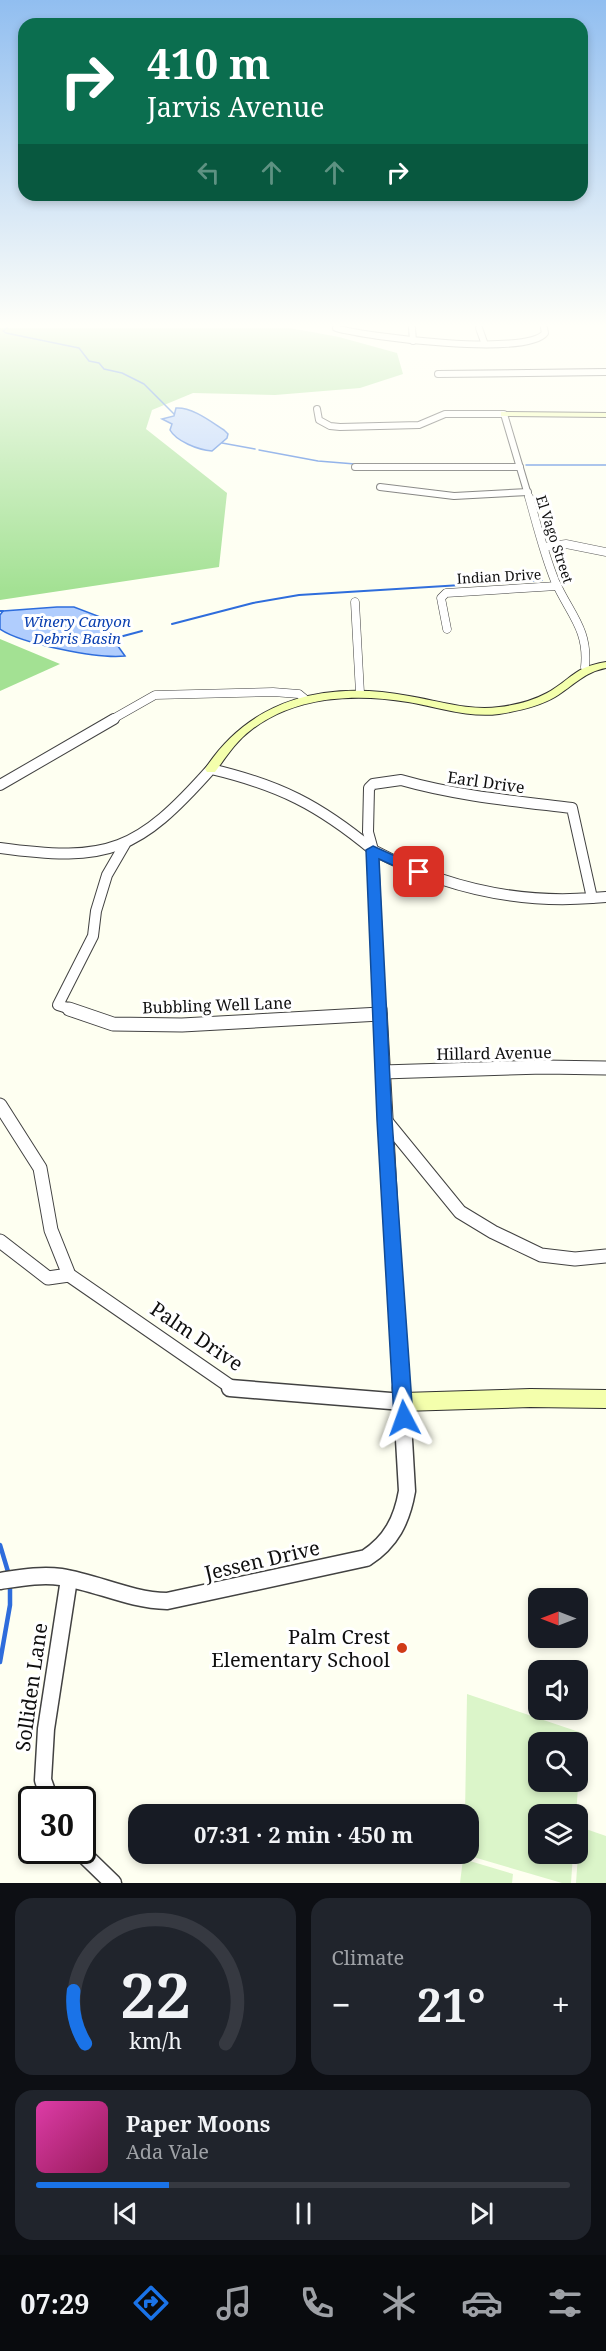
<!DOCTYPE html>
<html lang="en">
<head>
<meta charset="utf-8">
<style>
  :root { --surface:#171b24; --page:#20242c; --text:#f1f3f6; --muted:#9ea1a6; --line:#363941; --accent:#1a73e8 }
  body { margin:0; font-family:"Noto Serif",serif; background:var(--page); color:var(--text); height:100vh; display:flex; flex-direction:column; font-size:22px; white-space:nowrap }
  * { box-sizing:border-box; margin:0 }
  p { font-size:20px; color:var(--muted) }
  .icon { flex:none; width:33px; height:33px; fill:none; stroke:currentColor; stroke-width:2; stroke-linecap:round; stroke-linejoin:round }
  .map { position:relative; height:1883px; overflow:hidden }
  .sheet { display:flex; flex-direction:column; gap:15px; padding:15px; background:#0d0f14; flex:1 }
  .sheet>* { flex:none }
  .hud { position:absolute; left:18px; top:18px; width:570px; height:183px; border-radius:18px; box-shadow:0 3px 9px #0003; background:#0b6e4f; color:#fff; overflow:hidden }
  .needle { width:39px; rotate:270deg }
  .tools { position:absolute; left:528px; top:1588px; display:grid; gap:12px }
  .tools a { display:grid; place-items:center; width:60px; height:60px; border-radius:12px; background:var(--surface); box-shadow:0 3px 9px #0003; font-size:30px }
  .speed { position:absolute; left:18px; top:1786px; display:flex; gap:12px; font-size:30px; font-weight:700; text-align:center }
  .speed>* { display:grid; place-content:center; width:78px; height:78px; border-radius:50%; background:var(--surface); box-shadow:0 3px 9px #0003; line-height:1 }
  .speed .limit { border:3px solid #111; border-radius:9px; background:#fff; color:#111 }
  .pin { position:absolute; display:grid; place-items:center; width:51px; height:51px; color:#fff; margin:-26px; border-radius:12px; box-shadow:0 3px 9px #0006 }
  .me { position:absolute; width:66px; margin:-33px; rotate:356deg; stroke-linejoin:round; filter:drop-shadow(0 0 4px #0008) }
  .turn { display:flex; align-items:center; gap:21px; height:126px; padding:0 30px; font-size:27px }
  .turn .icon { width:78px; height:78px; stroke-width:2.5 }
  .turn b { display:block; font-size:42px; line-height:51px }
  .lanes { display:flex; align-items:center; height:57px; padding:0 30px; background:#0003; justify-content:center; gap:30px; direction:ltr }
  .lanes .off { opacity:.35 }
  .big { font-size:45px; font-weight:700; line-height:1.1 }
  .sheet .widget { flex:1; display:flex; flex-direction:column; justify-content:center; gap:9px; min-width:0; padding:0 21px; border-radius:18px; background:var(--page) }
  .sheet .dial { align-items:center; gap:0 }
  .dial svg { height:156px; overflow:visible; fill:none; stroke:var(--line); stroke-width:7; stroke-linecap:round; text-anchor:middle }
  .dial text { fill:var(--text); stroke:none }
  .song { display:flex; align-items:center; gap:18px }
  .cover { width:72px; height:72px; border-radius:9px; background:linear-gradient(135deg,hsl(320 70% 55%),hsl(330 70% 35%)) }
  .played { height:6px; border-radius:3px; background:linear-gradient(90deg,var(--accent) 25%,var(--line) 25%) }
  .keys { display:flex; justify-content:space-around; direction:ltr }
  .heat { display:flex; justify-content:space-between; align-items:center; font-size:33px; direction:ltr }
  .sheet .tiles { flex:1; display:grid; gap:15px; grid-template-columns:1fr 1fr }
  .widget:last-child { grid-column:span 2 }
  .trip { position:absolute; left:128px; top:1804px; width:351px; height:60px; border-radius:18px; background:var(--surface); box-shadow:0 3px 9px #0003; font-weight:700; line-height:60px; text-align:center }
  .tabs { display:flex; height:96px; justify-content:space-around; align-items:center; background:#090b0e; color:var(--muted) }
  .tabs .icon { width:42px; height:42px }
  .tabs .current { color:var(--accent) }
  .tabs b { font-size:27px; color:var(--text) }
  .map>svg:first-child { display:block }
  .forest { fill:#a3e193 }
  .pitch { fill:#dbf5c9; fill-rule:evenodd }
  .water { fill:#b0cdfd; stroke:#2e6ddc; stroke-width:1.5 }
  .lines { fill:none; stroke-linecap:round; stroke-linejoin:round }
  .stream-far2 { stroke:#2e6ddc; stroke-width:1.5 }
  .stream-far1 { stroke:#2e6ddc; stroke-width:2 }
  .stream { stroke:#2e6ddc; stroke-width:4.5 }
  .street-far4-casing { stroke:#424242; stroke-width:8 }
  .street-far3-casing { stroke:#424242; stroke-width:9 }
  .street-far2-casing { stroke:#424242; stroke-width:12 }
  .street-far1-casing { stroke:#424242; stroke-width:15 }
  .street-casing { stroke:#424242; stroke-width:19 }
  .secondary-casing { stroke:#313131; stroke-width:2 }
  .street-far4 { stroke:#fff; stroke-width:6 }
  .street-far3 { stroke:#fff; stroke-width:8 }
  .street-far2 { stroke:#fff; stroke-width:10 }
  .street-far1 { stroke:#fff; stroke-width:13 }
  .street { stroke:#fff; stroke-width:16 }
  .secondary { fill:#f4ffac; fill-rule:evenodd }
  .route { fill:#1a73e8; stroke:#114b97; stroke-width:1.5 }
  .poi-dot { fill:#d03b17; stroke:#fff; stroke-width:2 }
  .labels { text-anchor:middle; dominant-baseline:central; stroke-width:6; stroke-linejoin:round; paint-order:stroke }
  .far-street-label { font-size:14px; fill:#0f0f0f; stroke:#fff }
  .far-water-label { font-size:15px; font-style:italic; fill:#093fb0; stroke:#fff }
  .street-label { font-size:16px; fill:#0f0f0f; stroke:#fff }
  .near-street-label { font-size:20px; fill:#0f0f0f; stroke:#fff }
  .near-poi-label { font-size:20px; fill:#0f0f0f; stroke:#fff; text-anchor:end }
</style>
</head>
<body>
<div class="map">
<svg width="606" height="1883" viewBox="0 0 606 1883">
  <rect width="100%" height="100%" fill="#fefff1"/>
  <!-- forest -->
  <g class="forest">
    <polygon points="0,328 290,328 339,337 397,353 403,374 360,388 275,395 193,393 152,410 146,429 227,493 219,567 0,600"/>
    <polygon points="0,639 60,664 0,691"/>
  </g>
  <!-- pitch -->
  <g class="pitch">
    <path d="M 467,1694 L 582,1733 L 576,1815 L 538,1815 L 538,1854 L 573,1854 L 571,1883 L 562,1883 L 463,1854 L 468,1854 L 468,1815 L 465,1815 ZM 538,1743 L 578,1743 L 578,1782 L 538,1782 Z"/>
    <polygon points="580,1827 606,1836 606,1883 576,1883"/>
    <polygon points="463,1859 513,1874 512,1883 460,1883"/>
  </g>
  <!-- water -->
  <g class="water">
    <path d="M 176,408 C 192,407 210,421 224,430 L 228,434 L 227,438 L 212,451 C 198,450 176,441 170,430 L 172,424 L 162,419 L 174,416 Z"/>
    <path d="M 57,607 L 74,607 L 103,618 L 110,635 L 125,656 C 99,659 22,644 0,629 L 0,615 L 3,611 Z"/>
  </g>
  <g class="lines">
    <!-- stream-far2 -->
    <g class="stream-far2">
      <polyline points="7,328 3,331 6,333 79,348 89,361 99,363 104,369 122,373 144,384 174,414"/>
      <polyline points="222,443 255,449"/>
      <polyline points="259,450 318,461 355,464"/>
      <polyline points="526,465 606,465"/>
    </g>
    <!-- stream-far1 -->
    <g class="stream-far1">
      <polyline points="0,611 3,611"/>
      <polyline points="172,624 253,603 299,595 542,580"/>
      <polyline points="112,639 142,631"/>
    </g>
    <!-- stream -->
    <g class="stream">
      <polyline points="0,1545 9,1575"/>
      <polyline points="0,1662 10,1605 10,1584"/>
    </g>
    <!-- street-far4 casing -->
    <g class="street-far4-casing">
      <g id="street-far4">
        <path d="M 336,328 C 366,337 527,357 545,333 L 544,328"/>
        <polyline points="412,328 413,341"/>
        <polyline points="479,328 484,342"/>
        <polyline points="438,374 606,372"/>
        <polyline points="317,409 319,420 330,426 340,427 419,425 445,414 504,414 529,498"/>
        <polyline points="355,467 520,467"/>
        <polyline points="380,487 454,496 528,492"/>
      </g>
    </g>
    <!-- street-far3 casing -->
    <g class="street-far3-casing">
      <g id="street-far3">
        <path d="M 529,497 C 537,525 544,554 555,581 C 569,613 589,629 585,667"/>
        <polyline points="544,547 566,544 606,552"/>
        <polyline points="355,602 360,693"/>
        <polyline points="447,629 441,598 446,593 557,586"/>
        <polyline points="111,720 155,695 273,692 299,694 305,699"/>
      </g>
    </g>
    <!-- street-far2 casing -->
    <g class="street-far2-casing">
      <g id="street-far2">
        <path d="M 401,780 C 457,796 514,801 572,808 L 592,898 C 514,904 441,886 373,850 L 368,832 L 369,788 L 373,784 Z"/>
        <polyline points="0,785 114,719"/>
        <path d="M 0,848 C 109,863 138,851 211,769 C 279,785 319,805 373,850 L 380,1010"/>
        <polyline points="592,898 606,897"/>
        <polyline points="74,1010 58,1005 93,936 96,911 107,875 125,844"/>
      </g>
    </g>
    <!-- street-far1 casing -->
    <g class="street-far1-casing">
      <g id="street-far1">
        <polyline points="69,1009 113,1024 182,1025 380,1014"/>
        <polyline points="380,1009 401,1389"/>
        <polyline points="383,1072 544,1067 606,1068"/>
        <polyline points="0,1105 40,1168 51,1230 69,1275 234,1389"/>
        <polyline points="385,1120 460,1212 493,1232 541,1255 575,1259 606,1256"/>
        <polyline points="0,1241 48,1278 69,1275"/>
      </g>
    </g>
    <!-- street casing -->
    <g class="street-casing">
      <g id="street">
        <polyline points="230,1388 403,1402"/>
        <path d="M 0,1581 C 20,1578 41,1574 61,1577 C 98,1583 129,1600 167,1601 L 366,1558 C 391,1542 402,1520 407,1491 L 401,1388"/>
        <polyline points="50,1800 43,1780 46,1729 69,1579"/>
        <polyline points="80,1851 113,1883"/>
      </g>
    </g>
    <!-- secondary casing -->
    <g class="secondary-casing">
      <g id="secondary">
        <polygon points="504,412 606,413 606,417 501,416 501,412"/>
        <path d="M 606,662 L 606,668 C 584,672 573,686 555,697 C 538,707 518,711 499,714 C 468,718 438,707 408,702 C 355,693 295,696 251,730 C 236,741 226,757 215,772 L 207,772 L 205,769 C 252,697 328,681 409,696 C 439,701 469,711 499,707 C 516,705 532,701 547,693 C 572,679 574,667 606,662 Z"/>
        <polygon points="530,1389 606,1390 606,1408 530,1407 403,1411 396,1409 394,1402 396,1395 403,1393"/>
      </g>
    </g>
    <!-- street-far4 -->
    <use href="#street-far4" class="street-far4"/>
    <!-- street-far3 -->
    <use href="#street-far3" class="street-far3"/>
    <!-- street-far2 -->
    <use href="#street-far2" class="street-far2"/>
    <!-- street-far1 -->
    <use href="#street-far1" class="street-far1"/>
    <!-- street -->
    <use href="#street" class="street"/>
    <!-- secondary -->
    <use href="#secondary" class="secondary"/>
  </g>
  <!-- sky -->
  <linearGradient id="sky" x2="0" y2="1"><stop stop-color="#91bef0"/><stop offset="0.55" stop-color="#fffff9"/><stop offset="1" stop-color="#fffff9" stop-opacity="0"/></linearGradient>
  <rect width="606" height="591" fill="url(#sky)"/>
  <!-- route -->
  <polygon class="route" points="373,846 424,869 426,872 419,877 379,859 392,1120 413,1418 410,1425 404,1428 397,1425 394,1418 377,1120 366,850"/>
  <!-- markers -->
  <circle class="poi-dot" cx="402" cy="1648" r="6"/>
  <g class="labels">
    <!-- far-street labels -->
    <g class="far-street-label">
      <text transform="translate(555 539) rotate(72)">El Vago Street</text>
      <text transform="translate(499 576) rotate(-3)">Indian Drive</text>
    </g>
    <!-- far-water labels -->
    <g class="far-water-label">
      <text x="77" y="621">Winery Canyon<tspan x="77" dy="17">Debris Basin</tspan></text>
    </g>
    <!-- street labels -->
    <g class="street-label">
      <text transform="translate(486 782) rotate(8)">Earl Drive</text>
      <text transform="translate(217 1005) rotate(-2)">Bubbling Well Lane</text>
      <text transform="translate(494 1053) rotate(-1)">Hillard Avenue</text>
    </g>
    <!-- near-street labels -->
    <g class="near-street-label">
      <text transform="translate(197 1336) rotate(34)">Palm Drive</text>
      <text transform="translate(262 1560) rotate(-13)">Jessen Drive</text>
      <text transform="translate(31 1687) rotate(-82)">Solliden Lane</text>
    </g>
    <!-- near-poi labels -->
    <g class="near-poi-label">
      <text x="390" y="1636">Palm Crest<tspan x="390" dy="23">Elementary School</tspan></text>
    </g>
  </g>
</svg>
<div class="tools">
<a><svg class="needle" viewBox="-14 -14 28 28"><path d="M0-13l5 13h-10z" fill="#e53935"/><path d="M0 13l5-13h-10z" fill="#9ea1a6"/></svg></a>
<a><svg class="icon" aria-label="sound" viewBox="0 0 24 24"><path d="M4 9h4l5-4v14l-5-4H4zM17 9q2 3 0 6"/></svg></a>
<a><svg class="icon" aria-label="search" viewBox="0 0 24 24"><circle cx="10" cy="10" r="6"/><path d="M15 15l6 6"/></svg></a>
<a><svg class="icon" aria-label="layers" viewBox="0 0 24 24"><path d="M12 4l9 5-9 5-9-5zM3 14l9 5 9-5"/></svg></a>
</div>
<div class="speed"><div class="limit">30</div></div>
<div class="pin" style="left:419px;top:872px;background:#d93025"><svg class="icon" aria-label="arrive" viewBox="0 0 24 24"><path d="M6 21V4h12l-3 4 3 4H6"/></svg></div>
<svg class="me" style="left:404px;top:1418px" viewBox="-20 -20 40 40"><path d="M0-17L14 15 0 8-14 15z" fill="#1a73e8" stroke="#fff" stroke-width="4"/></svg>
<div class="trip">07:31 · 2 min · 450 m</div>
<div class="hud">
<div class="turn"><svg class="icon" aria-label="right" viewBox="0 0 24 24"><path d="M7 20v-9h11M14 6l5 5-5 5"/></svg><div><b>410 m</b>Jarvis Avenue</div></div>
<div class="lanes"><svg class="icon off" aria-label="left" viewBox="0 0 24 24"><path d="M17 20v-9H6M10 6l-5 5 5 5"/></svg><svg class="icon off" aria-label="ahead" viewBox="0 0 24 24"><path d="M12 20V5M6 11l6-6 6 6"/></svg><svg class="icon off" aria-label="ahead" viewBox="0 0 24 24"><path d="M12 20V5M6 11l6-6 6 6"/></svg><svg class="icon" aria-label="right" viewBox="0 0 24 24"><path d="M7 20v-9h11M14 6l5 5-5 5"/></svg></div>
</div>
</div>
<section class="sheet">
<div class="tiles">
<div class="widget dial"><svg viewBox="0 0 100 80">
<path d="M14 69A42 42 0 1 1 86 69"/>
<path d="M14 69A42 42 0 0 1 8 42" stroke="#1a73e8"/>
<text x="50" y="56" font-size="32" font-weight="700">22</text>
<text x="50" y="72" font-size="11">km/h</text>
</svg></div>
<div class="widget"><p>Climate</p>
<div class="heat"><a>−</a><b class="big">21°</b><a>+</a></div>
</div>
<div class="widget">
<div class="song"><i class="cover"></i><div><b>Paper Moons</b><p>Ada Vale</p></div></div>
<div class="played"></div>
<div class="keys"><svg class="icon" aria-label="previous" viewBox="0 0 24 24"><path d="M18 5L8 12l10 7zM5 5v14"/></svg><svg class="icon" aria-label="pause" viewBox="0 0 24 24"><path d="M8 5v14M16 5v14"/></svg><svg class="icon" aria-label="next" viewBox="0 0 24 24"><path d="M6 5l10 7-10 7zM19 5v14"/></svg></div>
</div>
</div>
</section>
<nav class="tabs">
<b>07:29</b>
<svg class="icon current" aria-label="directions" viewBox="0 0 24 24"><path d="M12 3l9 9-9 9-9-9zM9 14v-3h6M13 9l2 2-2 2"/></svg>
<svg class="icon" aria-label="music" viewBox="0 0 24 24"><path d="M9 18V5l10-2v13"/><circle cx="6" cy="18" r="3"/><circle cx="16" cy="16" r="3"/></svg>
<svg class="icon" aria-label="phone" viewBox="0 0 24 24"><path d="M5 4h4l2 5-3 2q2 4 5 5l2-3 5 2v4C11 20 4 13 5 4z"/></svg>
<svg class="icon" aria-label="climate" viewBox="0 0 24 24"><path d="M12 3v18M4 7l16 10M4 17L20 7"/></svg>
<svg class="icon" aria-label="car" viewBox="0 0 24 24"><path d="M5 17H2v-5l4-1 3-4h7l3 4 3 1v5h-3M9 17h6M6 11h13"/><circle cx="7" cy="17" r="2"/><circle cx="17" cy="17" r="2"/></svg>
<svg class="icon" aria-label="filters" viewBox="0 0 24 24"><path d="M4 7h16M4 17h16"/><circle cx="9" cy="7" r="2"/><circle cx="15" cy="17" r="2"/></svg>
</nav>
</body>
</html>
